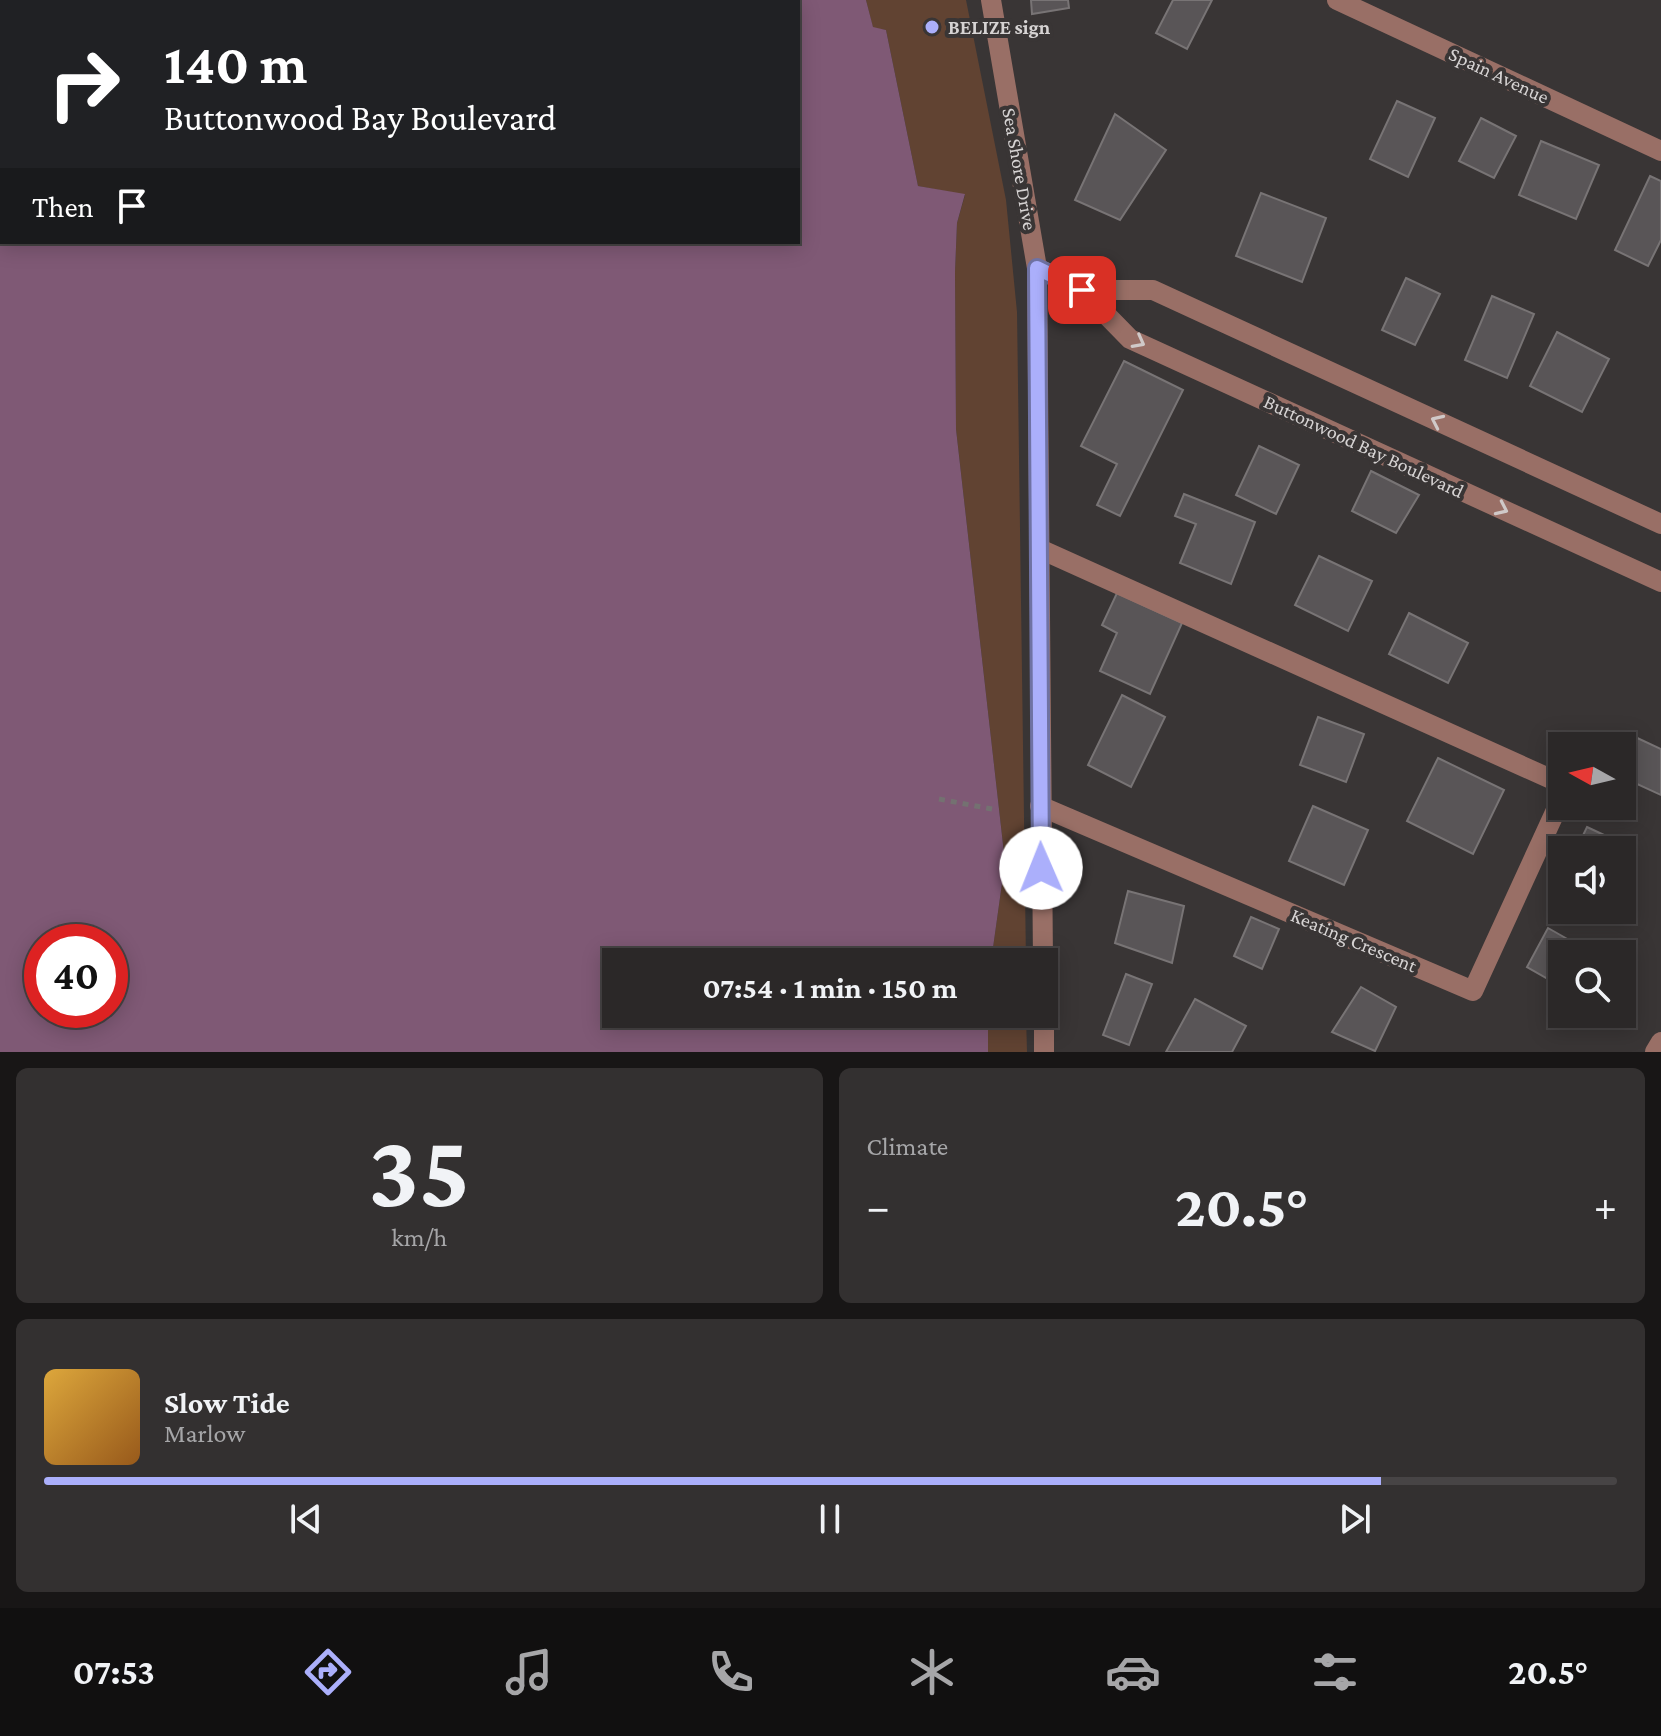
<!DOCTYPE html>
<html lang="en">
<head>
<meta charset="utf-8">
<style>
  :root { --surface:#2b2828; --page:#333030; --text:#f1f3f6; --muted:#a6a6a8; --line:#474445; --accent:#abaffb }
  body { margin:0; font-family:"Crimson Pro",serif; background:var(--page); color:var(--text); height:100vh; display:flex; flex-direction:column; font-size:30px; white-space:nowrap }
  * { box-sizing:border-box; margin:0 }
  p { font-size:26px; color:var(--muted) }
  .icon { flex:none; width:44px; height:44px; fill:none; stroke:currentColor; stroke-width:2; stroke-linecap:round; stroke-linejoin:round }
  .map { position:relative; height:1052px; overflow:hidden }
  .panel { display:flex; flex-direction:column; gap:16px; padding:16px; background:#181616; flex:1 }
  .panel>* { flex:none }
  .top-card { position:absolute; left:0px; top:0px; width:800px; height:244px; box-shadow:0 4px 20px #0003,0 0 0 2px var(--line); background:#202124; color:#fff; overflow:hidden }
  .needle { width:52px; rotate:278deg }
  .controls { position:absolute; left:1548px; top:732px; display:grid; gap:16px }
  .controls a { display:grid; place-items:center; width:88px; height:88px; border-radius:0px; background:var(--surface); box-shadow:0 4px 20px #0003,0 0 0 2px var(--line); font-size:40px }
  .speed { position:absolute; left:24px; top:924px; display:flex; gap:16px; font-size:40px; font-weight:700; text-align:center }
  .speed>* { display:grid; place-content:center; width:104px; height:104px; border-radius:50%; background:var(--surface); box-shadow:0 4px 20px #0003,0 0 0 2px var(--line); line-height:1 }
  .speed .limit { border:12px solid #d22; background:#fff; color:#111 }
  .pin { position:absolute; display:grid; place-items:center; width:68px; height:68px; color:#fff; margin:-34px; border-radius:16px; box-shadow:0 4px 12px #0006 }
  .me { position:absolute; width:88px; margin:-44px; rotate:359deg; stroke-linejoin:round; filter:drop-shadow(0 0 6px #0008) }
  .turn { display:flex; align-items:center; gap:28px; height:168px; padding:0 32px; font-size:36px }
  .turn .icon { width:104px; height:104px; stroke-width:2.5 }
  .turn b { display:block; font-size:56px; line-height:68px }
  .then { display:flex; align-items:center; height:76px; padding:0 32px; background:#0003; gap:16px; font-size:30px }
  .big { font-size:60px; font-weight:700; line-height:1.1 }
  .panel .tile { flex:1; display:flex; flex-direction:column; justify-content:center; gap:12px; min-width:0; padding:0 28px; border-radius:12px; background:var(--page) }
  .panel .dial { align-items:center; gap:0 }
  .dial b { font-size:104px; line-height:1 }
  .song { display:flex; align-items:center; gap:24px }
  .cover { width:96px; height:96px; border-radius:12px; background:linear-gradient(135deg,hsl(40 70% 55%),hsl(30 70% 35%)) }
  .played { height:8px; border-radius:4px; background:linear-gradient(90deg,var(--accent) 85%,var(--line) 85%) }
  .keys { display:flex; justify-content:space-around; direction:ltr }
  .heat { display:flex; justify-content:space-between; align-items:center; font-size:44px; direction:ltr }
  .panel .tiles { flex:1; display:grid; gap:16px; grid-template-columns:1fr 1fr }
  .tile:last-child { grid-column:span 2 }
  .trip { position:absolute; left:602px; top:948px; width:456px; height:80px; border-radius:0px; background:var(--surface); box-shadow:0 4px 20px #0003,0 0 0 2px var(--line); font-weight:700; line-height:80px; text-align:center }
  .menu { display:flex; height:128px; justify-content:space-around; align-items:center; background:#111010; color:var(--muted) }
  .menu .icon { width:56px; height:56px }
  .menu .on { color:var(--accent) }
  .menu b { font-size:36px; color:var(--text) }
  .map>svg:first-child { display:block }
  .green { fill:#614332 }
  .water { fill:#7f5975; fill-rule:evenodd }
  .building { fill:#595557; stroke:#787475; stroke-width:2 }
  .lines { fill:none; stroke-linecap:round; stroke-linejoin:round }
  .path { stroke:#747171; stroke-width:5; stroke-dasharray:6 6; stroke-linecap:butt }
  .minor { stroke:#996f66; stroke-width:20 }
  .oneway { stroke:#d0c9c8 }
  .route-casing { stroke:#6f72a3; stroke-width:20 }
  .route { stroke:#abaffb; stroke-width:14 }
  .poi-dot { fill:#abaffb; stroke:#393535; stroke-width:3 }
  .labels { text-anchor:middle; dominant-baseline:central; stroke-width:8; stroke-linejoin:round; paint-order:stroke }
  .poi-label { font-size:20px; font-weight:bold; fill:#d6d3d3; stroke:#393535; text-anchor:start }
  .street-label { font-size:20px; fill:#d6d3d3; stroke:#393535 }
</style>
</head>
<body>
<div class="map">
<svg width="1661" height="1052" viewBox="0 0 1661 1052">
  <rect width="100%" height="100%" fill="#393535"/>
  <!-- green -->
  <g class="green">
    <polygon points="866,0 966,0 1006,200 1017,312 1026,962 991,962 1005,862 956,429 955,272 957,223 965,195 918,186 886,30 873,28"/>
    <polygon points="988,1014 1026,1014 1027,1052 988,1052"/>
  </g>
  <!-- water -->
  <path class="water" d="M 0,0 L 866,0 L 873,27 L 886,30 L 918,186 L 965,194 L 957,223 L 955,272 L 956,429 L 1005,862 L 991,962 L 616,962 L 616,1014 L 988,1014 L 988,1052 L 0,1052 ZM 2,2 L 798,2 L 798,242 L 2,242 ZM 42,942 L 110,942 L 110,1010 L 42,1010 Z"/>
  <!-- building -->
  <g class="building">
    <polygon points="1031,0 1068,0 1069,8 1032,14"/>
    <polygon points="1173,0 1212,0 1187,49 1156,33"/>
    <polygon points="1397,101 1435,118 1408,177 1370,159"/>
    <polygon points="1115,114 1166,150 1120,220 1075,200"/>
    <polygon points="1481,118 1516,136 1494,178 1459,161"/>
    <polygon points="1541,141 1599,165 1576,219 1519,195"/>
    <polygon points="1650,176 1661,181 1661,240 1648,266 1615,250"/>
    <polygon points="1261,193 1326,218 1302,282 1236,256"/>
    <polygon points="1406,278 1440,294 1415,345 1382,330"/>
    <polygon points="1492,296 1534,314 1507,378 1465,360"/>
    <polygon points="1557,332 1609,359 1582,412 1530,386"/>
    <polygon points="1124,361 1183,390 1120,516 1097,505 1117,464 1081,446"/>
    <polygon points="1259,446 1299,465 1276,514 1236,495"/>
    <polygon points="1371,471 1419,495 1396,533 1352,511"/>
    <polygon points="1184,494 1255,522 1231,584 1180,563 1196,524 1175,516"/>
    <polygon points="1319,556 1372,581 1348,631 1295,605"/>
    <polygon points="1117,593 1182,623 1150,694 1100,671 1117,633 1102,625"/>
    <polygon points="1409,613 1468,643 1448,683 1389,654"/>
    <polygon points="1122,695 1165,717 1131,787 1088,765"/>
    <polygon points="1318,717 1364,734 1346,782 1300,765"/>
    <polygon points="1633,736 1661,749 1661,795 1622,777 1622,760"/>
    <polygon points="1438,758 1504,790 1473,854 1407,821"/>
    <polygon points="1313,806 1368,830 1344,885 1289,861"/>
    <polygon points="1587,827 1634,849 1622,875 1622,850 1576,850"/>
    <polygon points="1128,891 1184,906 1172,963 1115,943"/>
    <polygon points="1251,917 1279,929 1262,969 1234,956"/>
    <polygon points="1548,928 1592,953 1562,954 1562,987 1527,967"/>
    <polygon points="1126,974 1152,984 1129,1045 1103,1035"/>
    <polygon points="1361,987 1396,1007 1375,1051 1332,1032"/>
    <polygon points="1195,999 1246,1026 1232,1052 1166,1052"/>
  </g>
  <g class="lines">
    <!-- path -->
    <polyline class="path" points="939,799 997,810"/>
    <!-- minor -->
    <g class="minor">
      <polyline points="991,0 1037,268 1043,962"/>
      <polyline points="1337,0 1661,151"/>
      <polyline points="1037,268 1082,290 1130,339 1661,582"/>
      <polyline points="1082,290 1153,290 1661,524"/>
      <polyline points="1040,549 1562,784"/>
      <polyline points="1040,806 1473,991 1562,797"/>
      <polyline points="1044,1014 1044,1052"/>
      <polyline points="1655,1052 1661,1042"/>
    </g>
  </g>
  <!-- one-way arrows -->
  <defs><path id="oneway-chevron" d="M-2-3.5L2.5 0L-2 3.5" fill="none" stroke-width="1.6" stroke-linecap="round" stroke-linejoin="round" transform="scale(2)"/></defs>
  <g class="oneway">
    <use href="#oneway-chevron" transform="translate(1139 342) rotate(28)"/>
    <use href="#oneway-chevron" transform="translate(1437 421) rotate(-155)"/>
    <use href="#oneway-chevron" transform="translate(1502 509) rotate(25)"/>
  </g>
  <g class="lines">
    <!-- route casing -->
    <g class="route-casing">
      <polyline id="route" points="1041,868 1037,268 1082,290"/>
    </g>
    <!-- route -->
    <use href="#route" class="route"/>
  </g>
  <!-- markers -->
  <circle class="poi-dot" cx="932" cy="27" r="8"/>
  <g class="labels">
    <!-- poi labels -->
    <g class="poi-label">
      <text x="948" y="27">BELIZE sign</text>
    </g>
    <!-- street labels -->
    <g class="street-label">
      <text transform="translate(1499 75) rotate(25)">Spain Avenue</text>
      <text transform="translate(1020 169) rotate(80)">Sea Shore Drive</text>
      <text transform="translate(1364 446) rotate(25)">Buttonwood Bay Boulevard</text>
      <text transform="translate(1354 940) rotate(23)">Keating Crescent</text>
    </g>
  </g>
</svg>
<div class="controls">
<a><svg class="needle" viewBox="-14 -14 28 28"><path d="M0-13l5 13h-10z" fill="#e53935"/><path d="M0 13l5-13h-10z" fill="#a6a6a8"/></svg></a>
<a><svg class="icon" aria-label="sound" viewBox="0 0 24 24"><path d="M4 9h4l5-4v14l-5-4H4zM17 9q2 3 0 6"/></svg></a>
<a><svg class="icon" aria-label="search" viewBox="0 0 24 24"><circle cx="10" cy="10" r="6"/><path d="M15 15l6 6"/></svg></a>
</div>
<div class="speed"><div class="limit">40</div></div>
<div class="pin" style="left:1082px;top:290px;background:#d93025"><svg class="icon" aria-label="arrive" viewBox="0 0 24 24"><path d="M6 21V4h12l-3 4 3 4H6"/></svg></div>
<svg class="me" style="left:1041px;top:868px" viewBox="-20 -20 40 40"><circle r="19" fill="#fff"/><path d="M0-13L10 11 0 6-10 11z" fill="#abaffb"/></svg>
<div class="trip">07:54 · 1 min · 150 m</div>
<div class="top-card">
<div class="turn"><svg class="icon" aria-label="right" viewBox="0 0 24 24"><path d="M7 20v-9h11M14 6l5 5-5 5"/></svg><div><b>140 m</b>Buttonwood Bay Boulevard</div></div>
<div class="then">Then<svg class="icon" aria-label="arrive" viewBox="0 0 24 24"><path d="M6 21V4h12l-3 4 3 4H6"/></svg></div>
</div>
</div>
<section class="panel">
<div class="tiles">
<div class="tile dial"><b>35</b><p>km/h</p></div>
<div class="tile"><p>Climate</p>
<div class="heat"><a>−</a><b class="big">20.5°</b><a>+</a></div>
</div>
<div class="tile">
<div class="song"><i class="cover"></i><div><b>Slow Tide</b><p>Marlow</p></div></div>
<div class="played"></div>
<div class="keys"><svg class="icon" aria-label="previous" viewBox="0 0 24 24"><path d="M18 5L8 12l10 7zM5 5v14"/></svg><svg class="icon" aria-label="pause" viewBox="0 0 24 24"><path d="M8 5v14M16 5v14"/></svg><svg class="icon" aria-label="next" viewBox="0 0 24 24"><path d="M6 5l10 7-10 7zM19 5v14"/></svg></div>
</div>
</div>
</section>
<nav class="menu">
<b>07:53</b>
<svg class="icon on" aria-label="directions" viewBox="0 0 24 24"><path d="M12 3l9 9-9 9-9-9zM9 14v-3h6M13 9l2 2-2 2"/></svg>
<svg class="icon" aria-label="music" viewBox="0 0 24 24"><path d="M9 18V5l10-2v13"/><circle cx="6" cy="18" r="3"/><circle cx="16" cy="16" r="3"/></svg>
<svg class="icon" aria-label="phone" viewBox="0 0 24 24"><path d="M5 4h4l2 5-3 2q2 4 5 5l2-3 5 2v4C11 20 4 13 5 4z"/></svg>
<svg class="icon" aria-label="climate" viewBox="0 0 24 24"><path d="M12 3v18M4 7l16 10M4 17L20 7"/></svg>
<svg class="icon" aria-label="car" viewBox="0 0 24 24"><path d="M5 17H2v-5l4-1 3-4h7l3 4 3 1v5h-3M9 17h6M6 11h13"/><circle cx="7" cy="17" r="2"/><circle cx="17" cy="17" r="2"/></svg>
<svg class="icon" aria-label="filters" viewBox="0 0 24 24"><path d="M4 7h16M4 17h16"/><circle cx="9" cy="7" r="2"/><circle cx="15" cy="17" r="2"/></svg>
<b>20.5°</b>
</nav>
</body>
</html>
